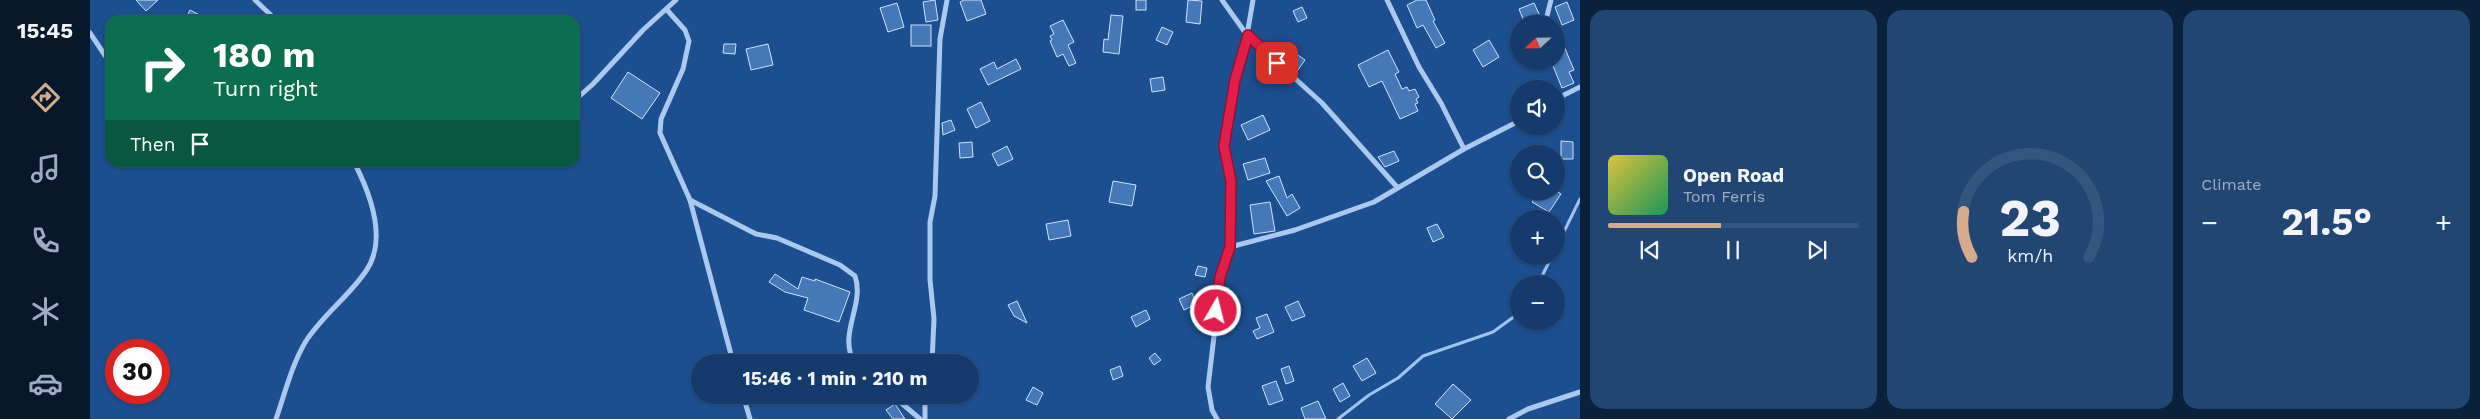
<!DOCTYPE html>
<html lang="en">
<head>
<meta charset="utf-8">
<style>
  :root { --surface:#143b6b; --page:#214673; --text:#f1f3f6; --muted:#9dadc1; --line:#33557e; --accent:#d6ab8b }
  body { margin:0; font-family:"Work Sans",sans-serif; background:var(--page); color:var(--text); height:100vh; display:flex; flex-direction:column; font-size:19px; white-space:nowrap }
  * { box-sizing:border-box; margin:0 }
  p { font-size:16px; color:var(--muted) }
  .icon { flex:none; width:28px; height:28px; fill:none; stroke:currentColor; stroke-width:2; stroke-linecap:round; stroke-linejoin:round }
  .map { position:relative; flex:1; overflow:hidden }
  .panel { display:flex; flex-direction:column; gap:10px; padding:10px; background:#0b203b; width:900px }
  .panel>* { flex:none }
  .hud { position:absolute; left:15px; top:15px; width:475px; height:152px; border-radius:15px; box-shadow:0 1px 4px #0004,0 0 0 1px var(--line); background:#0b6e4f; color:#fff; overflow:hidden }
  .needle { width:32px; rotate:248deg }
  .tools { position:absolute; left:1420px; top:15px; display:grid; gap:10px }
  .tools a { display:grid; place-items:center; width:55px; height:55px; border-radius:50%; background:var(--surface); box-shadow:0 1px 4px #0004,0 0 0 1px var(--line); font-size:25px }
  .speed { position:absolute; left:15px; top:339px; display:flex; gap:10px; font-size:25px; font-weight:700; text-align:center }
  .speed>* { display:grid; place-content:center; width:65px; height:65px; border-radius:50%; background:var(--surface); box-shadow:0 1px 4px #0004,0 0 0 1px var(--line); line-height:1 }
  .speed .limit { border:8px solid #d22; background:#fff; color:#111 }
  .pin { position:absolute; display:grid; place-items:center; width:42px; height:42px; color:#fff; margin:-21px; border-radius:10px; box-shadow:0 2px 8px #0006 }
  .me { position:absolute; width:55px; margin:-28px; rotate:8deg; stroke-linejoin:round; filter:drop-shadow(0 0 4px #0008) }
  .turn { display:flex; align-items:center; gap:18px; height:105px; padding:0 25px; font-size:22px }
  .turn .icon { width:65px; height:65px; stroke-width:2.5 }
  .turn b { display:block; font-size:35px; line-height:42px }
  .then { display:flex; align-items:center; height:48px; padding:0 25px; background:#0003; gap:10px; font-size:19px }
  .big { font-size:38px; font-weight:700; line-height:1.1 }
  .panel .tile { flex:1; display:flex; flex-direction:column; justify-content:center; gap:8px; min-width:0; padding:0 18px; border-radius:15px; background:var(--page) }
  .panel .dial { align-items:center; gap:0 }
  .dial svg { height:130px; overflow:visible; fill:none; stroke:var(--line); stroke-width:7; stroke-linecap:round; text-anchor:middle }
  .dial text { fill:var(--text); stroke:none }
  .song { display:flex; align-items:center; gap:15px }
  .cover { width:60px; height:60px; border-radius:8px; background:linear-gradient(135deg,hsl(50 70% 55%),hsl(150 70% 35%)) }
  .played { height:5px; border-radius:2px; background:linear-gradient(90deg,var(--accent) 45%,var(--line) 45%) }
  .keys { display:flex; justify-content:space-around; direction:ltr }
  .heat { display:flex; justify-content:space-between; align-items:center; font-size:28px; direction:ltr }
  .panel .tiles { flex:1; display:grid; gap:10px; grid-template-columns:repeat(3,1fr) }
  .trip { position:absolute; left:601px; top:354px; width:288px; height:50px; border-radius:25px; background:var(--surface); box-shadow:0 1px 4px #0004,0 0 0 1px var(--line); font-weight:700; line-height:50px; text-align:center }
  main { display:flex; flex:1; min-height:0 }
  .tabs { display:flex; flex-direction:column; width:90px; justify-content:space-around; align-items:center; background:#08182b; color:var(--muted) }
  .tabs .icon { width:35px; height:35px }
  .tabs .active { color:var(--accent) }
  .tabs b { font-size:22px; color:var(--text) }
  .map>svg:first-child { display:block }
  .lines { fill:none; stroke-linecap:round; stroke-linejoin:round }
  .stream { stroke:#9cc4f0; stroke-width:3 }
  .building { fill:#4478b7; stroke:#cfe3fa }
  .minor { stroke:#a9c9ee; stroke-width:5 }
  .route-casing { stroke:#92132f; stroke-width:12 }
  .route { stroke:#e11d48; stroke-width:9 }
</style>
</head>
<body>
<main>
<nav class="tabs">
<b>15:45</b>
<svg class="icon active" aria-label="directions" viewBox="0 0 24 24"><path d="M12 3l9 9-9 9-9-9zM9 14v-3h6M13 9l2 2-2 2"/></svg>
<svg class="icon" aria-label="music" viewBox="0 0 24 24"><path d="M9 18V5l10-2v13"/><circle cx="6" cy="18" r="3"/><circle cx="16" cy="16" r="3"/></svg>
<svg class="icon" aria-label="phone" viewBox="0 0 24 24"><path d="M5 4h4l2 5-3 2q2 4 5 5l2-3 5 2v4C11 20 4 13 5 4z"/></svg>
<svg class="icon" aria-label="climate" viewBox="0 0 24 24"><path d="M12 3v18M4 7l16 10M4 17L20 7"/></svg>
<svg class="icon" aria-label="car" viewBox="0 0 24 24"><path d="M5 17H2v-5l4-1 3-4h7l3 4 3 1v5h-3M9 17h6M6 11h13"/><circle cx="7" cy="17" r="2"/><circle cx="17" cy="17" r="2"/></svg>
</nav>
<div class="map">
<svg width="1490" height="419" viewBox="0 0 1490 419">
  <rect width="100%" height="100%" fill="#1b4f8f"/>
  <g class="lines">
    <!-- stream -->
    <g class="stream">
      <polyline points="1466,248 1490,199"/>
      <polyline points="1448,284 1462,256"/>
      <polyline points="1248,419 1279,395 1308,378 1333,356 1403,332 1429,313"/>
    </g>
  </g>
  <!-- building -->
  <g class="building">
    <polygon points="46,0 68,0 56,11"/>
    <polygon points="845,0 848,20 836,22 833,2"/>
    <polygon points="874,0 891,0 896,14 877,21 870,2"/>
    <rect x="1046" y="0" width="10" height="10"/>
    <polygon points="1098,0 1112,1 1110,24 1096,22"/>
    <polygon points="1327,0 1336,0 1345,20 1343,21 1355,43 1346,48 1333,25 1327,28 1317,5"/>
    <polygon points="1477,2 1484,20 1472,25 1465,7"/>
    <polygon points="807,3 814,27 798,32 790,8"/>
    <polygon points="1444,3 1451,18 1435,24 1429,9"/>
    <polygon points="1212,7 1217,18 1208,22 1203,11"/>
    <polygon points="100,10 119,20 95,20"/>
    <polygon points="1021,15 1033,16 1029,54 1013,52 1014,39 1018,40"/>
    <polygon points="973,20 984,42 978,45 986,63 979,66 973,54 967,57 960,41 962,40 960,36 964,34 960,26"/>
    <rect x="821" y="25" width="20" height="21"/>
    <polygon points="1072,27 1083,32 1077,45 1066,40"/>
    <polygon points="1399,40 1409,57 1393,67 1383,50"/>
    <polygon points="634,44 646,44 645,54 633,53"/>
    <polygon points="678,44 683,65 661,70 656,49"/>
    <polygon points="1474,46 1484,70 1479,72 1484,83 1472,88 1461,61 1466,61 1466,49"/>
    <polygon points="1201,50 1215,60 1208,70 1194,59"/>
    <polygon points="1298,50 1309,72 1305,74 1312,89 1317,87 1319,91 1325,89 1329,97 1326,99 1328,103 1325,104 1328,111 1310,119 1292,81 1279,87 1268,65"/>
    <polygon points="926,59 931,69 898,85 890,69 904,62 907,69"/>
    <polygon points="538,72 570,93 552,119 521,98"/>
    <polygon points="1073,77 1075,90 1062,92 1060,79"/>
    <polygon points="891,102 900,121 886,128 877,109"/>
    <polygon points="1173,115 1180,130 1158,140 1151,125"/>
    <polygon points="861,120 865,130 853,135 852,123"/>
    <polygon points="1471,141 1483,142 1483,159 1471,159"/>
    <polygon points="882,142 883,157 870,158 869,143"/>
    <polygon points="917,146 923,159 908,166 902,154"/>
    <polygon points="1304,151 1309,161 1295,167 1288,157"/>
    <polygon points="1175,158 1180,173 1158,180 1153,164"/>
    <polygon points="1189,176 1197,198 1202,194 1210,208 1197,216 1176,181"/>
    <polygon points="1023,181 1046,185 1042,206 1019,202"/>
    <polygon points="1449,191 1466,191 1471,194 1459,212 1442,202"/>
    <polygon points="1180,202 1185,231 1164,234 1160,205"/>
    <polygon points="978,220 981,236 959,240 956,224"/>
    <polygon points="1347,224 1354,237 1343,242 1337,228"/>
    <polygon points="1108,266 1117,268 1115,277 1105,275"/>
    <polygon points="685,274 708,289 712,277 725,281 725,279 760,292 749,322 714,310 718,298 695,292 679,282"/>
    <polygon points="1102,293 1107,304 1094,310 1089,299"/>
    <polygon points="927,301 937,323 924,316 918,305"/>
    <polygon points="1208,301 1215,316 1202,321 1195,307"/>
    <polygon points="1056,310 1060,319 1046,327 1041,317"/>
    <polygon points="1177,314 1184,332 1167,339 1163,331 1170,328 1166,318"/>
    <polygon points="1065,353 1071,360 1064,365 1059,358"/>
    <polygon points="1277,358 1286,373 1272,381 1263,366"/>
    <polygon points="1030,366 1033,376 1023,380 1020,370"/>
    <polygon points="1199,366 1204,381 1196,384 1191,369"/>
    <polygon points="1186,381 1193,400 1179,405 1172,386"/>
    <polygon points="1253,383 1260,396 1250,402 1243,389"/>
    <polygon points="1363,384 1381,400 1362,419 1345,404"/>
    <polygon points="943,387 953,393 947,405 936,400"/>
    <polygon points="1228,401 1236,419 1215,419 1211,408"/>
    <polygon points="805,404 815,419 803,419 796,410"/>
  </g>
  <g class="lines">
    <!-- minor -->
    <g class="minor">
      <polyline points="165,0 186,20"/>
      <polyline points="1132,0 1157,35 1232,103 1307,187"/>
      <polyline points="1297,0 1329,67 1351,103 1374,149"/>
      <polyline points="577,10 595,30 599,41 593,69 571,119 570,133 600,200 643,362"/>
      <polyline points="1455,24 1461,0"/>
      <polyline points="0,33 20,63"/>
      <polyline points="1466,99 1490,87"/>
      <polyline points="485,100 503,84 553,30 586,0"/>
      <polyline points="366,162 377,165 386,162"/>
      <path d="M 600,200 L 666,234 L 687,238 L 750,265 L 765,276 C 775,305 748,333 764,362"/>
      <polyline points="1140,247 1205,230 1284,202 1374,149 1429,121"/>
      <polyline points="842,362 844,319 840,280 840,222 845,196 850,39 857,0"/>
      <polyline points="653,395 660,419"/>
      <polyline points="802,395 830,419"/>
      <polyline points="835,395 835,419"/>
      <path d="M 186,419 C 195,393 202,364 216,341 C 233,315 259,296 276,271 C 298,239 280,193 264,162"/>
      <polyline points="1127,419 1122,410 1118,387 1131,277 1140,247 1141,181 1134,146 1145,80 1157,35 1163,0"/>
      <polyline points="1419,419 1438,409 1490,392"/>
    </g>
  </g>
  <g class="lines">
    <!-- route casing -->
    <g class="route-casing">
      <polyline id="route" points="1126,311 1130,277 1140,247 1141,181 1134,146 1145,80 1158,35 1187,63"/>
    </g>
    <!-- route -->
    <use href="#route" class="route"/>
  </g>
</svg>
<div class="tools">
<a><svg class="needle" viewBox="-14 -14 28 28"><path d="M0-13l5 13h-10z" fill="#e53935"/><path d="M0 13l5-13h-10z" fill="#9dadc1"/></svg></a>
<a><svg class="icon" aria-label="sound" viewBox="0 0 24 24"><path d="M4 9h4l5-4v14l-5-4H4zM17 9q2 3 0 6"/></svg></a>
<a><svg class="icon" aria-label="search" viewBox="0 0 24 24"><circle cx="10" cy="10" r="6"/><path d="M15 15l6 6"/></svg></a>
<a>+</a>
<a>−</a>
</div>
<div class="speed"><div class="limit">30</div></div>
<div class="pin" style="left:1187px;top:63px;background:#d93025"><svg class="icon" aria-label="arrive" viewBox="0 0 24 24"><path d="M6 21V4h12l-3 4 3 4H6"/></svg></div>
<svg class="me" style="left:1126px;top:311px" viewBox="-20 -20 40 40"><circle r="17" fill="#e11d48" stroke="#fff" stroke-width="3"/><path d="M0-11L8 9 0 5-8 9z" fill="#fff"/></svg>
<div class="trip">15:46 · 1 min · 210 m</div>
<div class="hud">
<div class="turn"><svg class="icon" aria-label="right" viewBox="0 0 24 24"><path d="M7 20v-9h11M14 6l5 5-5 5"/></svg><div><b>180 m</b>Turn right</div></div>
<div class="then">Then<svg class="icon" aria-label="arrive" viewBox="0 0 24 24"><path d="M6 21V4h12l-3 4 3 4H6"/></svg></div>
</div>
</div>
<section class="panel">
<div class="tiles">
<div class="tile">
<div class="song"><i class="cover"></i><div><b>Open Road</b><p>Tom Ferris</p></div></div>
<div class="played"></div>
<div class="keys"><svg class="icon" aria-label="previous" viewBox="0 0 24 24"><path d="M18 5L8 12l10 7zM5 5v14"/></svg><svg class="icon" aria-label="pause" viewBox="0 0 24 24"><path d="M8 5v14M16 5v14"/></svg><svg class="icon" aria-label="next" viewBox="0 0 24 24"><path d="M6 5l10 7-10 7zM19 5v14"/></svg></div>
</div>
<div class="tile dial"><svg viewBox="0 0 100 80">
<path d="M14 69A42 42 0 1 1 86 69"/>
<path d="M14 69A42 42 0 0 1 9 41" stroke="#d6ab8b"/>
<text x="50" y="56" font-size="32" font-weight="700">23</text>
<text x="50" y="72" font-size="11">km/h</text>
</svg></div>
<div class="tile"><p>Climate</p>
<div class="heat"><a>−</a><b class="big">21.5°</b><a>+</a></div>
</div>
</div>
</section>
</main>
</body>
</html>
